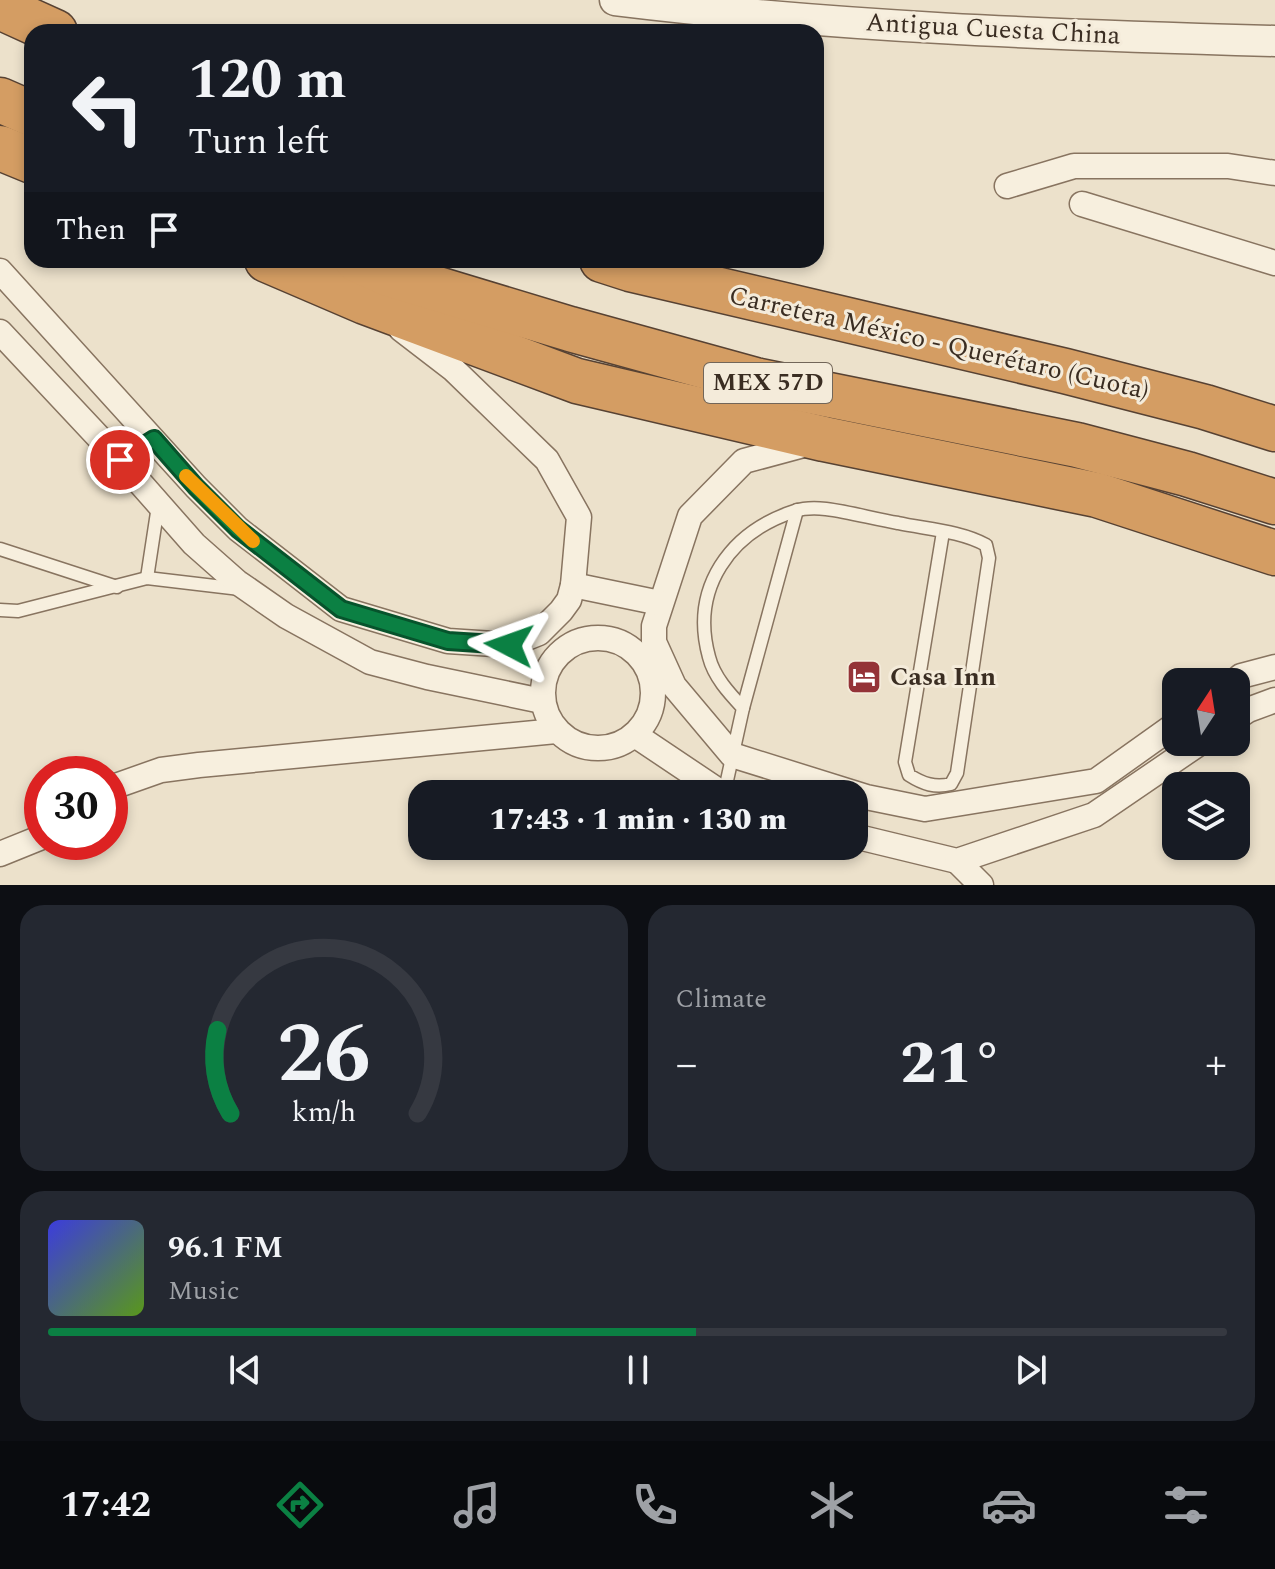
<!DOCTYPE html>
<html lang="en">
<head>
<meta charset="utf-8">
<style>
  :root { --surface:#171b24; --page:#242831; --text:#f1f3f6; --muted:#9ea1a6; --line:#363941; --accent:#0b8043 }
  body { margin:0; font-family:Spectral,serif; background:var(--page); color:var(--text); height:100vh; display:flex; flex-direction:column; font-size:30px; white-space:nowrap }
  * { box-sizing:border-box; margin:0 }
  p { font-size:26px; color:var(--muted) }
  .icon { flex:none; width:44px; height:44px; fill:none; stroke:currentColor; stroke-width:2; stroke-linecap:round; stroke-linejoin:round }
  .map { position:relative; height:885px; overflow:hidden }
  .sheet { display:flex; flex-direction:column; gap:20px; padding:20px; background:#0d0f14; flex:1 }
  .sheet>* { flex:none }
  .banner { position:absolute; left:24px; top:24px; width:800px; height:244px; border-radius:24px; box-shadow:0 4px 12px #0003; background:#171b24; color:var(--text); overflow:hidden }
  .needle { width:52px; rotate:12deg }
  .controls { position:absolute; left:1162px; top:668px; display:grid; gap:16px }
  .controls a { display:grid; place-items:center; width:88px; height:88px; border-radius:16px; background:var(--surface); box-shadow:0 4px 12px #0003; font-size:40px }
  .speed { position:absolute; left:24px; top:756px; display:flex; gap:16px; font-size:40px; font-weight:700; text-align:center }
  .speed>* { display:grid; place-content:center; width:104px; height:104px; border-radius:50%; background:var(--surface); box-shadow:0 4px 12px #0003; line-height:1 }
  .speed .limit { border:12px solid #d22; background:#fff; color:#111 }
  .pin { position:absolute; display:grid; place-items:center; width:68px; height:68px; color:#fff; margin:-34px; border:4px solid #fff; border-radius:50%; box-shadow:0 2px 8px #0007 }
  .me { position:absolute; width:88px; margin:-44px; rotate:274deg; stroke-linejoin:round; filter:drop-shadow(0 0 6px #0008) }
  .turn { display:flex; align-items:center; gap:28px; height:168px; padding:0 32px; font-size:36px }
  .turn .icon { width:104px; height:104px; stroke-width:2.5 }
  .turn b { display:block; font-size:56px; line-height:68px }
  .then { display:flex; align-items:center; height:76px; padding:0 32px; background:#0003; gap:16px; font-size:30px }
  .big { font-size:60px; font-weight:800; line-height:1.1 }
  .sheet .tile { flex:1; display:flex; flex-direction:column; justify-content:center; gap:12px; min-width:0; padding:0 28px; border-radius:24px; background:var(--page) }
  .sheet .dial { align-items:center; gap:0 }
  .dial svg { height:208px; overflow:visible; fill:none; stroke:var(--line); stroke-width:7; stroke-linecap:round; text-anchor:middle }
  .dial text { fill:var(--text); stroke:none }
  .song { display:flex; align-items:center; gap:24px }
  .cover { width:96px; height:96px; border-radius:12px; background:linear-gradient(135deg,hsl(240 70% 55%),hsl(90 70% 35%)) }
  .played { height:8px; border-radius:4px; background:linear-gradient(90deg,var(--accent) 55%,var(--line) 55%) }
  .keys { display:flex; justify-content:space-around; direction:ltr }
  .heat { display:flex; justify-content:space-between; align-items:center; font-size:44px; direction:ltr }
  .sheet .tiles { flex:1; display:grid; gap:20px; grid-template-columns:1fr 1fr }
  .tile:last-child { grid-column:span 2 }
  .trip { position:absolute; left:408px; top:780px; width:460px; height:80px; border-radius:24px; background:var(--surface); box-shadow:0 4px 12px #0003; font-weight:800; line-height:80px; text-align:center }
  .dock { display:flex; height:128px; justify-content:space-around; align-items:center; background:#090b0e; color:var(--muted) }
  .dock .icon { width:56px; height:56px }
  .dock .current { color:var(--accent) }
  .dock b { font-size:36px; color:var(--text) }
  .map>svg:first-child { display:block }
  .lines { fill:none; stroke-linecap:round; stroke-linejoin:round }
  .service-casing { stroke:#887460; stroke-width:15 }
  .minor-casing { stroke:#887460; stroke-width:27 }
  .tertiary-casing { stroke:#887460; stroke-width:33 }
  .motorway-casing { stroke:#574233; stroke-width:47 }
  .service { stroke:#f7efde; stroke-width:12 }
  .minor { stroke:#f7efde; stroke-width:24 }
  .tertiary { stroke:#f7efde; stroke-width:30 }
  .motorway { stroke:#d49d63; stroke-width:44 }
  .route-casing { stroke:#07532c; stroke-width:20 }
  .route { stroke:#0b8043; stroke-width:14 }
  .slow { stroke:#f59e0b; stroke-width:14 }
  .labels { text-anchor:middle; dominant-baseline:central; stroke-width:6; stroke-linejoin:round; paint-order:stroke }
  .shield { fill:#f4ebda; stroke:#726659; stroke-width:2 }
  .shield-label { font-size:24px; font-weight:bold; fill:#3a2d22 }
  .street-label { font-size:26px; fill:#3a2d22; stroke:#f4ebda }
  .poi-label { font-size:26px; font-weight:bold; fill:#3a2d22; stroke:#f4ebda; text-anchor:start }
</style>
</head>
<body>
<div class="map">
<svg width="1275" height="885" viewBox="0 0 1275 885">
  <rect width="100%" height="100%" fill="#ece1cb"/>
  <g class="lines">
    <!-- service casing -->
    <g class="service-casing">
      <g id="service">
        <polyline points="0,549 117,587"/>
        <polyline points="147,578 158,506"/>
        <polyline points="0,610 18,611 147,578 240,589"/>
        <polyline points="743,708 797,510"/>
        <path d="M 724,794 L 743,708 C 729,693 714,677 709,657 C 690,588 730,532 795,511 C 804,508 817,508 826,509 C 850,512 874,519 898,523 C 926,529 961,531 986,545 L 989,558 L 957,773 L 951,784 C 935,788 923,784 909,775 L 905,762 L 943,532"/>
      </g>
    </g>
    <!-- minor casing -->
    <g class="minor-casing">
      <g id="minor">
        <polyline points="1007,186 1074,166 1228,166 1275,173"/>
        <polyline points="1082,204 1275,263"/>
        <polyline points="0,271 196,487 238,529 341,609 448,641 509,645 539,633 561,611 569,600 573,585 579,517 547,460 453,369 401,329"/>
        <polyline points="0,332 120,460 194,544 237,582 286,616 370,662 427,677 542,701"/>
        <polyline points="811,443 744,461 690,516 654,626 654,642 674,686 732,755 866,797 925,809 1096,781 1176,724"/>
        <polyline points="573,585 660,603"/>
        <circle cx="598" cy="693" r="55"/>
        <polyline points="1234,682 1241,676 1275,667"/>
        <polyline points="1236,718 1248,710 1275,700"/>
        <polyline points="635,735 723,794"/>
        <polyline points="110,788 161,770 199,765 556,731"/>
        <polyline points="854,836 957,861 1094,815 1201,742"/>
        <polyline points="0,854 42,837"/>
        <polyline points="957,861 981,885"/>
      </g>
    </g>
    <!-- tertiary casing -->
    <g class="tertiary-casing">
      <path id="tertiary" d="M 615,0 C 834,27 1055,35 1275,41"/>
    </g>
    <!-- motorway casing -->
    <g class="motorway-casing">
      <g id="motorway">
        <polyline points="0,7 55,32"/>
        <polyline points="0,100 32,114"/>
        <polyline points="0,148 32,161"/>
        <polyline points="267,260 365,302 577,381 824,439 1097,495 1275,553"/>
        <polyline points="357,260 388,274 570,329 755,380 1077,445 1187,474 1275,502"/>
        <polyline points="602,260 630,269 1065,371 1205,407 1275,429"/>
      </g>
    </g>
    <!-- service -->
    <use href="#service" class="service"/>
    <!-- minor -->
    <use href="#minor" class="minor"/>
    <!-- tertiary -->
    <use href="#tertiary" class="tertiary"/>
    <!-- motorway -->
    <use href="#motorway" class="motorway"/>
  </g>
  <g class="lines">
    <!-- route casing -->
    <g class="route-casing">
      <polyline id="route" points="120,460 154,439 196,487 238,529 341,609 448,641 509,645"/>
    </g>
    <!-- route -->
    <use href="#route" class="route"/>
    <!-- slow -->
    <polyline class="slow" points="186,476 253,541"/>
  </g>
  <!-- icons -->
  <defs>
    <g id="hotel-square" transform="scale(1.8)"><rect x="-9" y="-9" width="18" height="18" rx="4" fill="#943338" stroke="#f4ebda"/><path d="M-6-4.5h1.5V1H6V5H4.5V3h-9V5H-6ZM-4 0a1.8 1.8 0 1 1 3.6 0ZM.5 0V-2.5h3Q6-2.5 6 0Z" fill="#fff"/></g>
  </defs>
  <g fill-rule="evenodd">
    <use href="#hotel-square" x="864" y="677"/>
  </g>
  <g class="labels">
    <!-- shield labels -->
    <rect class="shield" x="704" y="363" width="128" height="40" rx="6"/>
    <g class="shield-label">
      <text x="768" y="383">MEX 57D</text>
    </g>
    <!-- street labels -->
    <g class="street-label">
      <text transform="translate(993 29) rotate(3)">Antigua Cuesta China</text>
      <text transform="translate(939 343) rotate(13)">Carretera México - Querétaro (Cuota)</text>
    </g>
    <!-- poi labels -->
    <g class="poi-label">
      <text x="890" y="677">Casa Inn</text>
    </g>
  </g>
</svg>
<div class="controls">
<a><svg class="needle" viewBox="-14 -14 28 28"><path d="M0-13l5 13h-10z" fill="#e53935"/><path d="M0 13l5-13h-10z" fill="#9ea1a6"/></svg></a>
<a><svg class="icon" aria-label="layers" viewBox="0 0 24 24"><path d="M12 4l9 5-9 5-9-5zM3 14l9 5 9-5"/></svg></a>
</div>
<div class="speed"><div class="limit">30</div></div>
<div class="pin" style="left:120px;top:460px;background:#d93025"><svg class="icon" aria-label="arrive" viewBox="0 0 24 24"><path d="M6 21V4h12l-3 4 3 4H6"/></svg></div>
<svg class="me" style="left:509px;top:645px" viewBox="-20 -20 40 40"><path d="M0-17L14 15 0 8-14 15z" fill="#0b8043" stroke="#fff" stroke-width="4"/></svg>
<div class="trip">17:43 · 1 min · 130 m</div>
<div class="banner">
<div class="turn"><svg class="icon" aria-label="left" viewBox="0 0 24 24"><path d="M17 20v-9H6M10 6l-5 5 5 5"/></svg><div><b>120 m</b>Turn left</div></div>
<div class="then">Then<svg class="icon" aria-label="arrive" viewBox="0 0 24 24"><path d="M6 21V4h12l-3 4 3 4H6"/></svg></div>
</div>
</div>
<section class="sheet">
<div class="tiles">
<div class="tile dial"><svg viewBox="0 0 100 80">
<path d="M14 69A42 42 0 1 1 86 69"/>
<path d="M14 69A42 42 0 0 1 9 37" stroke="#0b8043"/>
<text x="50" y="56" font-size="32" font-weight="700">26</text>
<text x="50" y="72" font-size="11">km/h</text>
</svg></div>
<div class="tile"><p>Climate</p>
<div class="heat"><a>−</a><b class="big">21°</b><a>+</a></div>
</div>
<div class="tile">
<div class="song"><i class="cover"></i><div><b>96.1 FM</b><p>Music</p></div></div>
<div class="played"></div>
<div class="keys"><svg class="icon" aria-label="previous" viewBox="0 0 24 24"><path d="M18 5L8 12l10 7zM5 5v14"/></svg><svg class="icon" aria-label="pause" viewBox="0 0 24 24"><path d="M8 5v14M16 5v14"/></svg><svg class="icon" aria-label="next" viewBox="0 0 24 24"><path d="M6 5l10 7-10 7zM19 5v14"/></svg></div>
</div>
</div>
</section>
<nav class="dock">
<b>17:42</b>
<svg class="icon current" aria-label="directions" viewBox="0 0 24 24"><path d="M12 3l9 9-9 9-9-9zM9 14v-3h6M13 9l2 2-2 2"/></svg>
<svg class="icon" aria-label="music" viewBox="0 0 24 24"><path d="M9 18V5l10-2v13"/><circle cx="6" cy="18" r="3"/><circle cx="16" cy="16" r="3"/></svg>
<svg class="icon" aria-label="phone" viewBox="0 0 24 24"><path d="M5 4h4l2 5-3 2q2 4 5 5l2-3 5 2v4C11 20 4 13 5 4z"/></svg>
<svg class="icon" aria-label="climate" viewBox="0 0 24 24"><path d="M12 3v18M4 7l16 10M4 17L20 7"/></svg>
<svg class="icon" aria-label="car" viewBox="0 0 24 24"><path d="M5 17H2v-5l4-1 3-4h7l3 4 3 1v5h-3M9 17h6M6 11h13"/><circle cx="7" cy="17" r="2"/><circle cx="17" cy="17" r="2"/></svg>
<svg class="icon" aria-label="filters" viewBox="0 0 24 24"><path d="M4 7h16M4 17h16"/><circle cx="9" cy="7" r="2"/><circle cx="15" cy="17" r="2"/></svg>
</nav>
</body>
</html>
